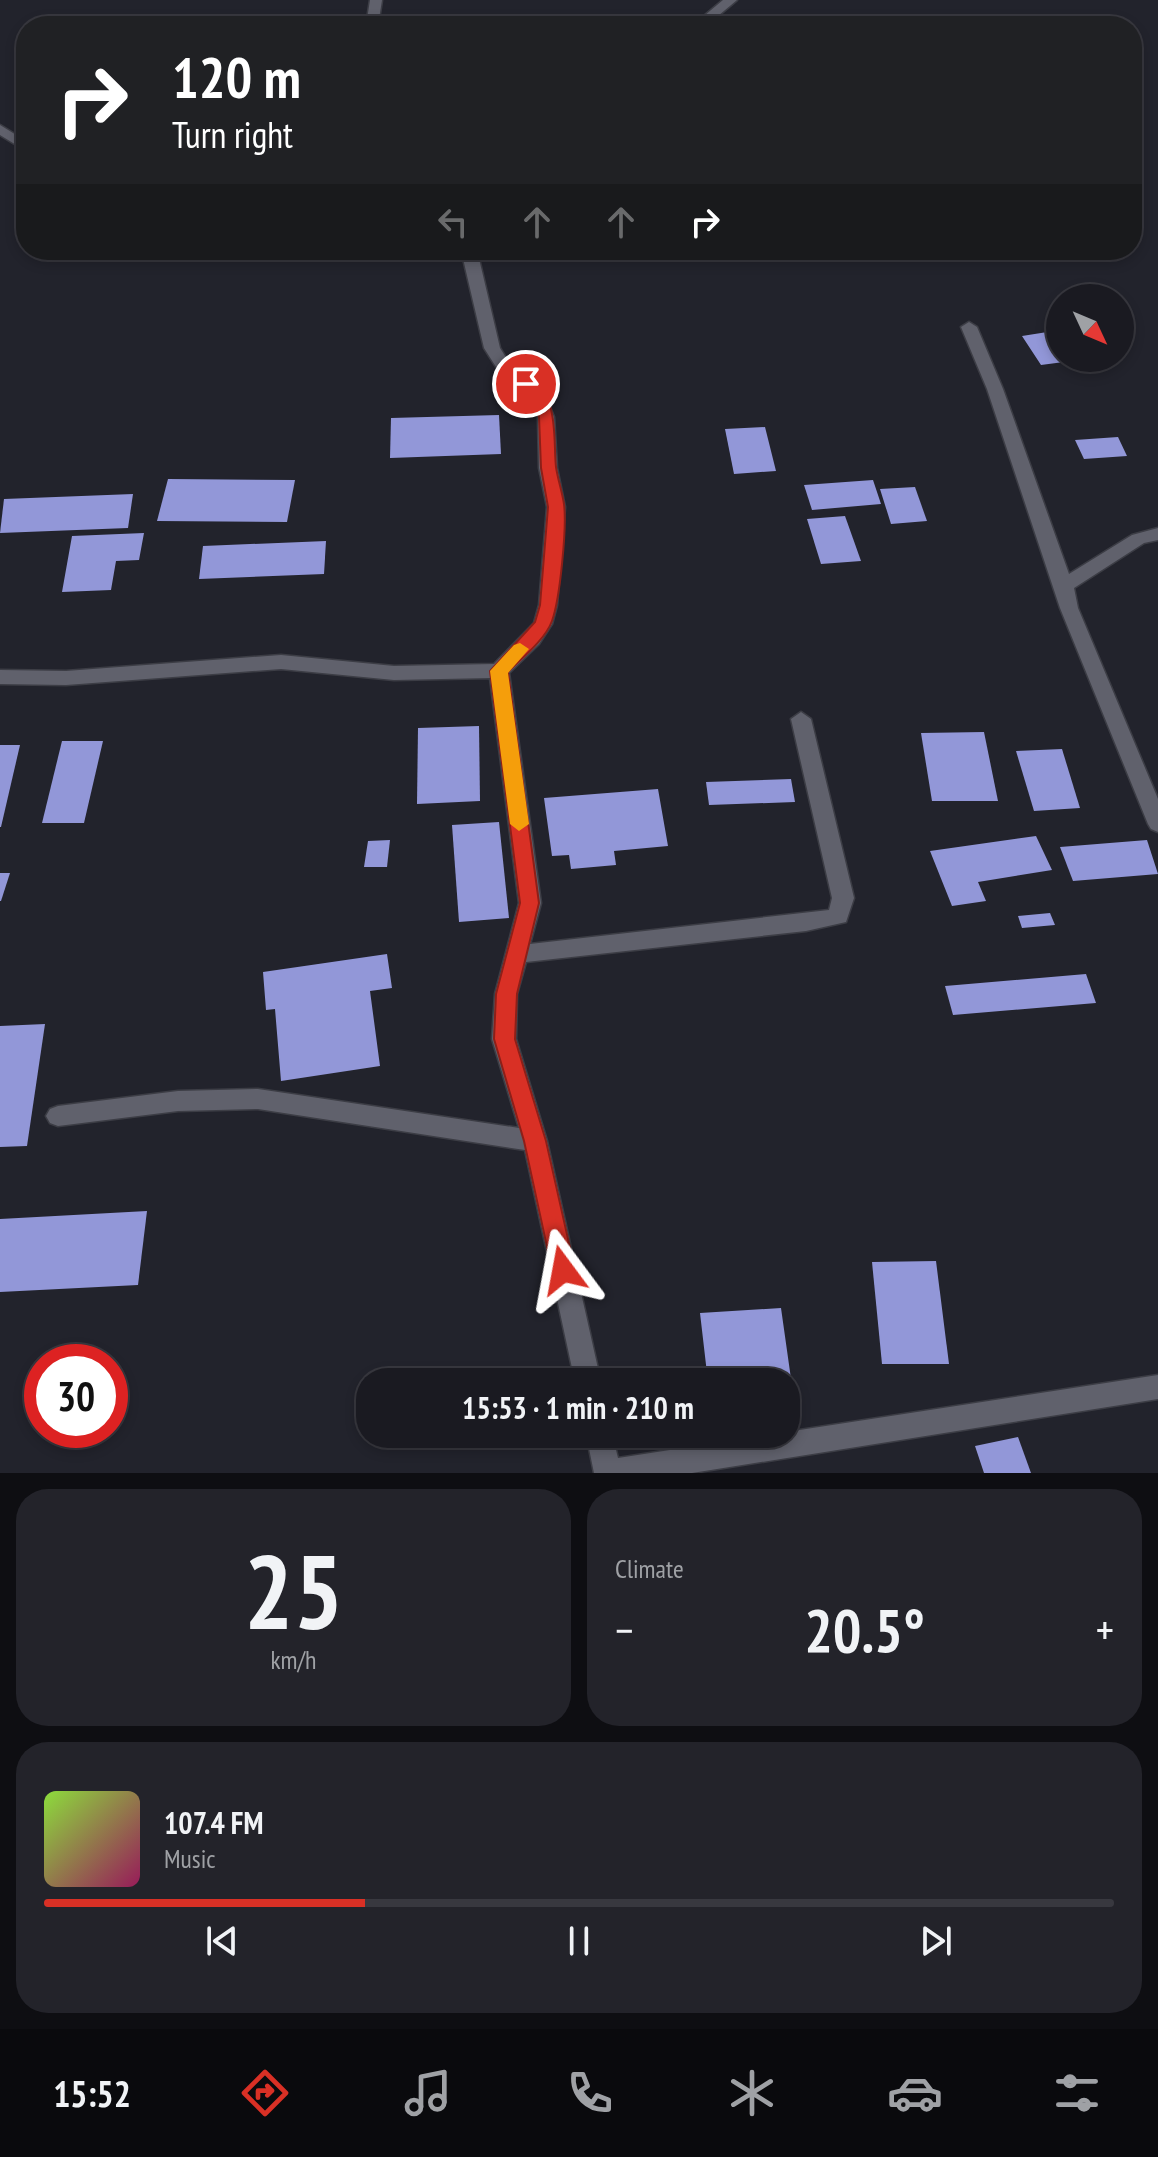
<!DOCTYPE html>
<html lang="en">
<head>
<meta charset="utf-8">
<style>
  :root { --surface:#1a1a21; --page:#23232a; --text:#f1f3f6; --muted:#9fa1a5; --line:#38383f; --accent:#d93025 }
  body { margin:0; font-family:"PT Sans Narrow",sans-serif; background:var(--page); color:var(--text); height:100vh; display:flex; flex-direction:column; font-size:30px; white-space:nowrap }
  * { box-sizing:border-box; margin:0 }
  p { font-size:26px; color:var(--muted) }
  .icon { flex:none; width:44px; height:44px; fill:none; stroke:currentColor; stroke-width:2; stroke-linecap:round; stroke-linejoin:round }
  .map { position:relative; height:1473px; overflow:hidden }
  .side { display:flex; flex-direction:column; gap:16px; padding:16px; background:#0e0e12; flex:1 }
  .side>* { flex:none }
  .banner { position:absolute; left:16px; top:16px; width:1126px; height:244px; border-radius:32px; box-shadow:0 4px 12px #0003,0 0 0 2px var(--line); background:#202124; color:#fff; overflow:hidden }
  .needle { width:52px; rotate:134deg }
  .fabs { position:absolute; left:1046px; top:284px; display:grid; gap:16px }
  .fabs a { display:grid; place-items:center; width:88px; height:88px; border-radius:50%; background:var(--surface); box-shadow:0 4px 12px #0003,0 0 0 2px var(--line); font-size:40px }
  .speed { position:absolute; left:24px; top:1344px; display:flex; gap:16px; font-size:40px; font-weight:700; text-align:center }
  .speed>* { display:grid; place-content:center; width:104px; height:104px; border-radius:50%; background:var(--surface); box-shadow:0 4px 12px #0003,0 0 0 2px var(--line); line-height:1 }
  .speed .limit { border:12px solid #d22; background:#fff; color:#111 }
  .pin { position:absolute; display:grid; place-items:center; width:68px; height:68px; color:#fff; margin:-34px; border:4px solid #fff; border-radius:50%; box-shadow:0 2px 8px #0007 }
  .me { position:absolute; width:88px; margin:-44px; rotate:347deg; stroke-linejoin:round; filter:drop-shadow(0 0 6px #0008) }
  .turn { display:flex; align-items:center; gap:28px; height:168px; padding:0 24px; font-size:36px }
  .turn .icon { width:104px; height:104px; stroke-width:2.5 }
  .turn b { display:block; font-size:56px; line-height:68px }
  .lanes { display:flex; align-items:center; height:76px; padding:0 24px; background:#0003; justify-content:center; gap:40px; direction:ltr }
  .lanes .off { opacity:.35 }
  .big { font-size:60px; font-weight:600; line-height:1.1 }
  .side .widget { flex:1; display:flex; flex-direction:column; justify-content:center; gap:12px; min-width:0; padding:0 28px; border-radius:32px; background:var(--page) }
  .side .dial { align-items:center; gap:0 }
  .dial b { font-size:104px; line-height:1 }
  .song { display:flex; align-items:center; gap:24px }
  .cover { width:96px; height:96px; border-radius:12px; background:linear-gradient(135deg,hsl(90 70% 55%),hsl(330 70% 35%)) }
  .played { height:8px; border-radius:4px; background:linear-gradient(90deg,var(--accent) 30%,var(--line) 30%) }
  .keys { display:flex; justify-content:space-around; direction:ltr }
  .heat { display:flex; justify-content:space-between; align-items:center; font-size:44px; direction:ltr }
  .side .tiles { flex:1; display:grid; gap:16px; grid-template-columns:1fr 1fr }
  .widget:last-child { grid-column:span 2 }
  .trip { position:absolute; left:356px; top:1368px; width:444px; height:80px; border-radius:32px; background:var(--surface); box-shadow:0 4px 12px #0003,0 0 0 2px var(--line); font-weight:600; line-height:80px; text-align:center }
  .tab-bar { display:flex; height:128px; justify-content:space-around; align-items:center; background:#0a0a0d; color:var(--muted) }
  .tab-bar .icon { width:56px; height:56px }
  .tab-bar .selected { color:var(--accent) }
  .tab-bar b { font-size:36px; color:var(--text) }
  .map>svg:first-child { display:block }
  .building { fill:#9297d8 }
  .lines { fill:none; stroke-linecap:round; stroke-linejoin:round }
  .street-casing { stroke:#3c3d45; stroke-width:3 }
  .street { fill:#60616c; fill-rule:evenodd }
  .route { fill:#d93025; stroke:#8d1f18; stroke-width:2 }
  .slow { fill:#f59e0b }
</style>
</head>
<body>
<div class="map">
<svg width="1158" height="1473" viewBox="0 0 1158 1473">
  <rect width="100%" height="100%" fill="#22232c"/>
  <!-- building -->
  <g class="building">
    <polygon points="1060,330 1060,358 1079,360 1041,365 1022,336"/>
    <polygon points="499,415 501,454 390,458 391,418"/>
    <polygon points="765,427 776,471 734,474 725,429"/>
    <polygon points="1118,437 1127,456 1084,459 1075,440"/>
    <polygon points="168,479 295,480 287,522 157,521"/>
    <polygon points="873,480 881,504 812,510 804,485"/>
    <polygon points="915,487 927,521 891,524 880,489"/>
    <polygon points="133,494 128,528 0,533 4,499"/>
    <polygon points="845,516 861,561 821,564 807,519"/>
    <polygon points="144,533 139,560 116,561 111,590 62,592 72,536"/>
    <polygon points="326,541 324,574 199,579 203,546"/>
    <polygon points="479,726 480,801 417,804 418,728"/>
    <polygon points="984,732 998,801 932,801 921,733"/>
    <polygon points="62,741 103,741 84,823 42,823"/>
    <polygon points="0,745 20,745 1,827 0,827"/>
    <polygon points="1062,749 1080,808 1034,811 1016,751"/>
    <polygon points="791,779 795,802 709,805 706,782"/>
    <polygon points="658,789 668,846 614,851 616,865 571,869 569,855 552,856 544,798"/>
    <polygon points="499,822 509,918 459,922 452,825"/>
    <polygon points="1036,836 1052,870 978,882 986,901 952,906 930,851"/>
    <polygon points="390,840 387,867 364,867 368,841"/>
    <polygon points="1147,840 1158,874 1073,881 1060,847"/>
    <polygon points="0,873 10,873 1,901 0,901"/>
    <polygon points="1050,913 1055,925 1022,928 1018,916"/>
    <polygon points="387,954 392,988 370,991 380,1066 281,1081 275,1009 266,1010 263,972"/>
    <polygon points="1086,974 1096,1003 953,1015 945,986"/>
    <polygon points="45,1024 27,1146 0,1147 0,1026"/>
    <polygon points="147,1211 138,1285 0,1292 0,1219"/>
    <polygon points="936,1261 949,1364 882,1364 872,1262"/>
    <polygon points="781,1308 793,1393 786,1394 786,1382 708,1382 700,1313"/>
    <polygon points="1018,1437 1031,1473 984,1473 975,1446"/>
  </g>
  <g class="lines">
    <!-- street casing -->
    <g class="street-casing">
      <g id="street">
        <polygon points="370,0 382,0 378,26 366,26"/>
        <polygon points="723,0 737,0 706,26 692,26"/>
        <polygon points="0,125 26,141 26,151 0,135"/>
        <polygon points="461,250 477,250 500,348 510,364 545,395 554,417 557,468 565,507 557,605 552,624 539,644 509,673 541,903 530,944 829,910 832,898 791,719 801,712 811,719 854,898 846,922 806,931 526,962 517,994 516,1039 547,1141 601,1382 575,1382 525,1150 258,1109 178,1111 58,1126 50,1123 46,1116 50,1109 58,1106 178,1091 258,1089 519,1128 492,1039 495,994 519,903 490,678 394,680 281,669 66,685 0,684 0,670 66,671 281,655 394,666 494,664 534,623 539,605 547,507 539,468 538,417 531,400 498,370 484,348"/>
        <polygon points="969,322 977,327 1003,389 1069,574 1132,535 1158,528 1158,540 1144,543 1074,588 1078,608 1158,799 1158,832 1151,829 1148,824 1060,608 987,389 961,327"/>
        <polygon points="1158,1375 1158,1399 692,1473 594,1473 586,1434 612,1434 618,1458"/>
      </g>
    </g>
    <!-- street -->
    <use href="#street" class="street"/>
  </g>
  <!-- route -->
  <path class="route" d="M 526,379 C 560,390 553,440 556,467 C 558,480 562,491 564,504 C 567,527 560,599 552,621 C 545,640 522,658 508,672 L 539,903 L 517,994 L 515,1039 L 546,1141 L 575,1270 L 572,1278 L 563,1281 L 555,1278 L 552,1270 L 524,1141 L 494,1039 L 496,994 L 520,903 L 490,671 L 535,622 L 540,605 L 548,507 L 541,468 L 539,417 L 532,400 L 518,384 Z"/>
  <!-- slow -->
  <polygon class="slow" points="520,643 529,649 508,673 529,824 519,831 510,824 490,671 514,645"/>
</svg>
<div class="fabs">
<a><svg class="needle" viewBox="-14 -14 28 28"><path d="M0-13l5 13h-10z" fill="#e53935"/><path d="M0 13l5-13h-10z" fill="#9fa1a5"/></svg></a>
</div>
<div class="speed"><div class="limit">30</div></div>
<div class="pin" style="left:526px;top:384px;background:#d93025"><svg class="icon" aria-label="arrive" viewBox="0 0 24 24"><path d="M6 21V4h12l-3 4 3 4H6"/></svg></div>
<svg class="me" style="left:563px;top:1270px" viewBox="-20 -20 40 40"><path d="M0-17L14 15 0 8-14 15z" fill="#d93025" stroke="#fff" stroke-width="4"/></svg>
<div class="trip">15:53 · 1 min · 210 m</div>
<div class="banner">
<div class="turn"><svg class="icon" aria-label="right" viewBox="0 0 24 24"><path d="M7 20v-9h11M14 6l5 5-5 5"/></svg><div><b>120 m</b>Turn right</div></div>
<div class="lanes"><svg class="icon off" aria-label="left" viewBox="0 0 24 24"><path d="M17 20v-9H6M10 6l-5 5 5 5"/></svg><svg class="icon off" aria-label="ahead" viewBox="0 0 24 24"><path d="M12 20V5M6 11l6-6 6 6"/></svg><svg class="icon off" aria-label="ahead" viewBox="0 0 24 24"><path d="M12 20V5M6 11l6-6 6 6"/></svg><svg class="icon" aria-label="right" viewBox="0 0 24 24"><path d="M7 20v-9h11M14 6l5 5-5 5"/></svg></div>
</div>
</div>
<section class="side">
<div class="tiles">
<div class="widget dial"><b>25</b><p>km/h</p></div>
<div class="widget"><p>Climate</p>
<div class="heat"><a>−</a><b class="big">20.5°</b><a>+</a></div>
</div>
<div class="widget">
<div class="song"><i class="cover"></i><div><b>107.4 FM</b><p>Music</p></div></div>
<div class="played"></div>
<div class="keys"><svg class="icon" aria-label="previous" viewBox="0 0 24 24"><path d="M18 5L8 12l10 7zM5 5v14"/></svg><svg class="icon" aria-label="pause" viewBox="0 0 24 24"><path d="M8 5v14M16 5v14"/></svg><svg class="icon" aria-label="next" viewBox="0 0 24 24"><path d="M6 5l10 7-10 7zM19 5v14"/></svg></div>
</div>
</div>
</section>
<nav class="tab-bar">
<b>15:52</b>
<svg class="icon selected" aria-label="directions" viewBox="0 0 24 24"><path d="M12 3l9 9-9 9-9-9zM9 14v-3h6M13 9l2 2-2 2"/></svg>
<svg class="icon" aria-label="music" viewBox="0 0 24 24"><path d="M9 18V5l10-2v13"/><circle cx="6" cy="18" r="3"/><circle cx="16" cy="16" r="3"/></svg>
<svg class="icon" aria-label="phone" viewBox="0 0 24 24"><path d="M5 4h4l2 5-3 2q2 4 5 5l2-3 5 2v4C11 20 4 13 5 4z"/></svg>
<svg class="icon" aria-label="climate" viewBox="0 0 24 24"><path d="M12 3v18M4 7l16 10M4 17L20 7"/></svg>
<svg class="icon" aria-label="car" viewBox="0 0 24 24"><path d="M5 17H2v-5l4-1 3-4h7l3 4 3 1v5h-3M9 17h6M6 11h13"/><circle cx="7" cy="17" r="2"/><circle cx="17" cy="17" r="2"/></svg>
<svg class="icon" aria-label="filters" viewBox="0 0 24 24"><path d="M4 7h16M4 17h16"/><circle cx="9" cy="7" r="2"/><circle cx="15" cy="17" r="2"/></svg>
</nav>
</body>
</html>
